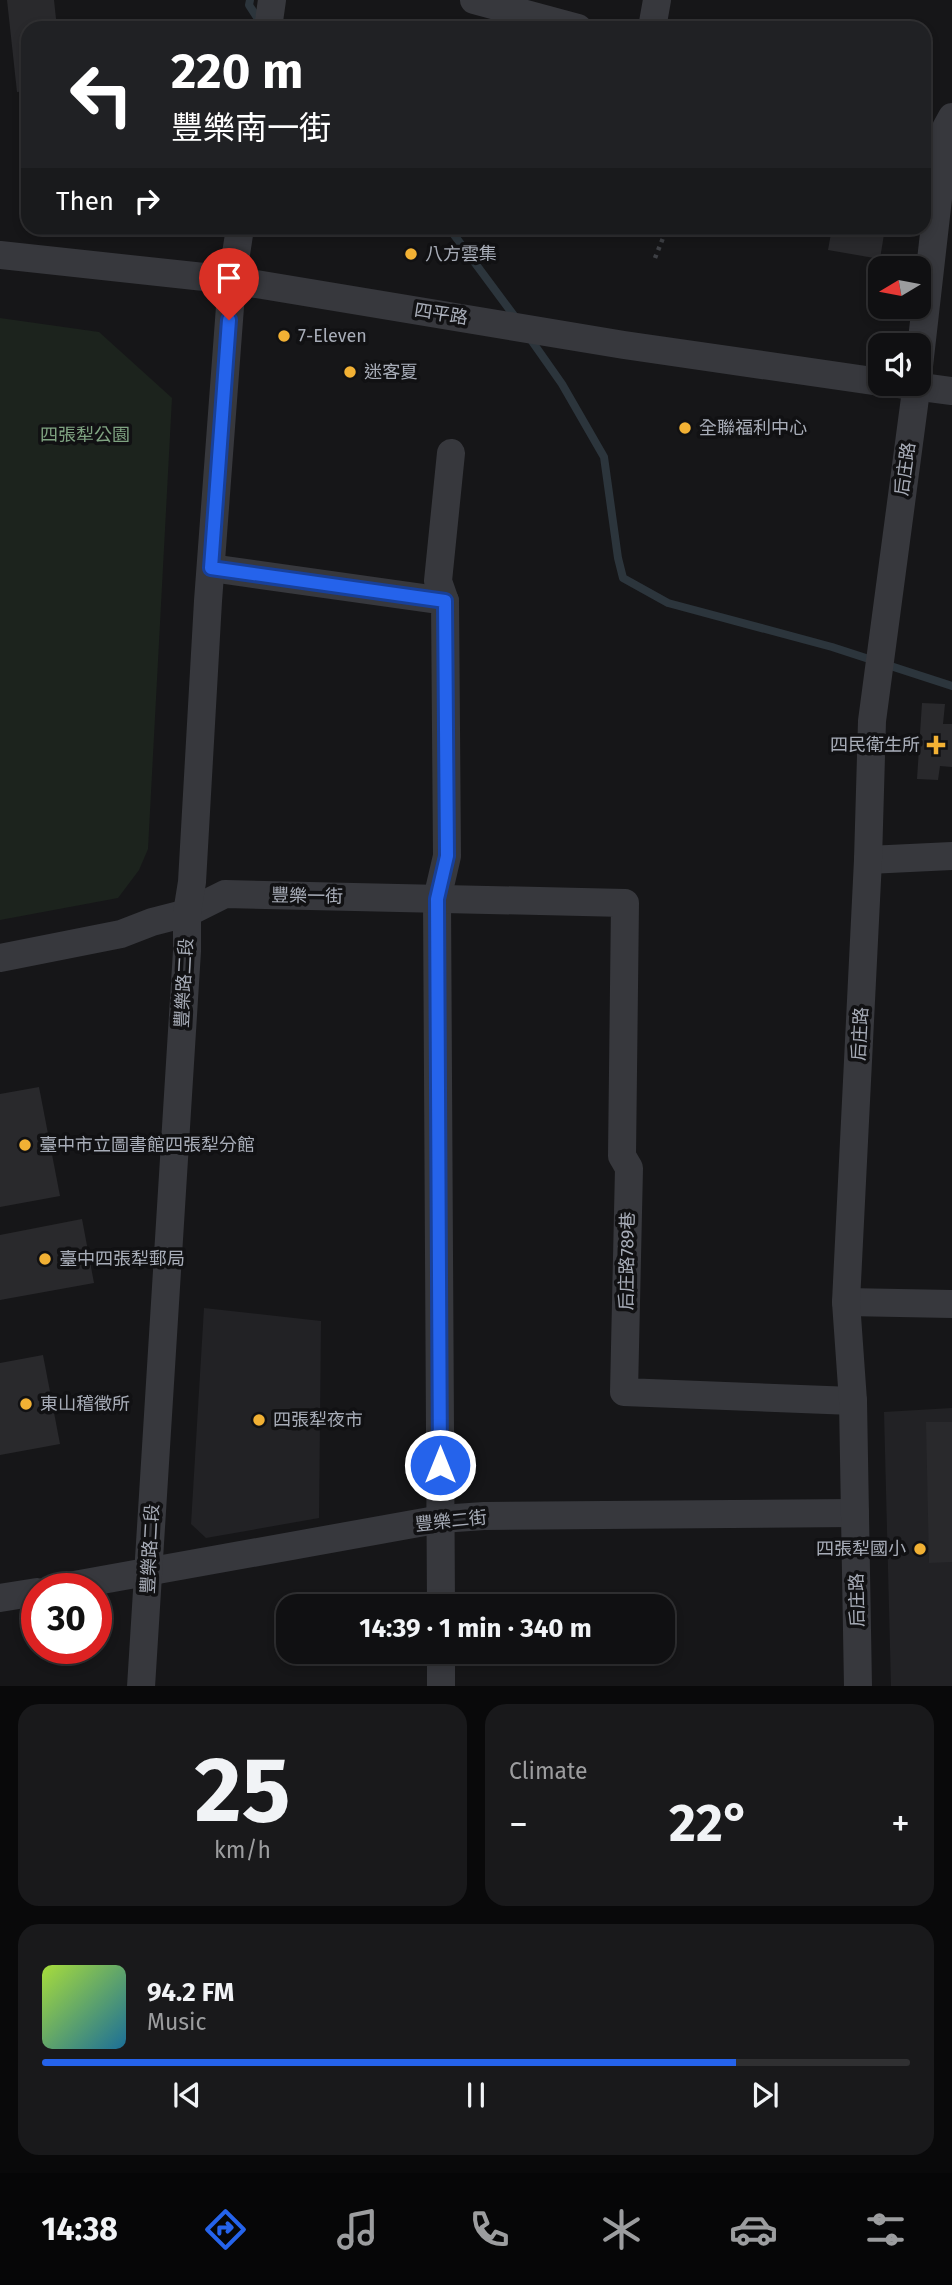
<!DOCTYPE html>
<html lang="en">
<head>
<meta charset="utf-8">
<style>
  :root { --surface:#101012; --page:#19191b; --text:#f1f3f6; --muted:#9c9d9f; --line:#303032; --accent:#2563eb }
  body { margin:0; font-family:"Fira Sans","Noto Sans TC",sans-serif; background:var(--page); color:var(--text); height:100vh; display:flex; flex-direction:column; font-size:26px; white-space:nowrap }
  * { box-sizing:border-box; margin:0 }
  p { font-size:23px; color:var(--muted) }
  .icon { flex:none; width:38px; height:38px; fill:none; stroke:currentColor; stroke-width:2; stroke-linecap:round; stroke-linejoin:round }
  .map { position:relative; height:1686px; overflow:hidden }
  .details { display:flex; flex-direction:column; gap:18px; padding:18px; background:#09090a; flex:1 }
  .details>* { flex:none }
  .guide { position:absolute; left:21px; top:21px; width:910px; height:214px; border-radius:21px; box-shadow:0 4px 10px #0003,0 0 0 2px var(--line); background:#202124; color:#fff; overflow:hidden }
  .needle { width:46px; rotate:260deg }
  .fabs { position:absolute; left:868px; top:256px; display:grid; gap:14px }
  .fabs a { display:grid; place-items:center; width:63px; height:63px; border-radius:14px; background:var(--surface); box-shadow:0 4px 10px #0003,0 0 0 2px var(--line); font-size:35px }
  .speed { position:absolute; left:21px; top:1573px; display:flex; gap:14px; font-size:35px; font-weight:700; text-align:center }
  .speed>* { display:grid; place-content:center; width:91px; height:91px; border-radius:50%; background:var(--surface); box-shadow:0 4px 10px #0003,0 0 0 2px var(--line); line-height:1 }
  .speed .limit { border:10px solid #d22; background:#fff; color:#111 }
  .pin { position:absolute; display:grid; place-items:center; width:60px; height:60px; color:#fff; margin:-72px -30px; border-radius:50% 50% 50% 0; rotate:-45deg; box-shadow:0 0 7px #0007 }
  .pin .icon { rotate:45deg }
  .me { position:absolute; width:77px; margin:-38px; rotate:0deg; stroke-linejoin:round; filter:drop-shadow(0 0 5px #0008) }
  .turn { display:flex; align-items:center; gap:24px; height:147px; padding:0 35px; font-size:32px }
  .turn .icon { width:91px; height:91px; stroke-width:2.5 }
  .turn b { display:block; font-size:49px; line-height:60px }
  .then { display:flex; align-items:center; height:66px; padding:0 35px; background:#0003; gap:14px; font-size:26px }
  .big { font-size:52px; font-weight:700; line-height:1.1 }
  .details .tile { flex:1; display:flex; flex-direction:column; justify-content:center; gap:10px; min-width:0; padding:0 24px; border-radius:21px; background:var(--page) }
  .details .dial { align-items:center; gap:0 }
  .dial b { font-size:91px; line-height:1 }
  .song { display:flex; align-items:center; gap:21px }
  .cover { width:84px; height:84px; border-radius:10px; background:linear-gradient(135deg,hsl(80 70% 55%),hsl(200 70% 35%)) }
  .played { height:7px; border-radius:4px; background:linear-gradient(90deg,var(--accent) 80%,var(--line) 80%) }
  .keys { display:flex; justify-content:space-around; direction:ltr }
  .heat { display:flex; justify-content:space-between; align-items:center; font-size:38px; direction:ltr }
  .details .tiles { flex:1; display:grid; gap:18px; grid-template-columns:1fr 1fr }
  .tile:last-child { grid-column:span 2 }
  .trip { position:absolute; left:276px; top:1594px; width:399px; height:70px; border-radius:21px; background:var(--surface); box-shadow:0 4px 10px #0003,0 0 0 2px var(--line); font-weight:700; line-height:70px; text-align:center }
  .tabs { display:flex; height:112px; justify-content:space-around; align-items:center; background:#060607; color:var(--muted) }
  .tabs .icon { width:49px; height:49px }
  .tabs .current { color:var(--accent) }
  .tabs b { font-size:32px; color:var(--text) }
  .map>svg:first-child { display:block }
  .built { fill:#222225 }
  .green { fill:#1c231d }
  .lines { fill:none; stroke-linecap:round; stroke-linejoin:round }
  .stream { stroke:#2c353c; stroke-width:8 }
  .building { fill:#29292c }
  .path { stroke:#3d3f44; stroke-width:4.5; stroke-dasharray:3.5 5; stroke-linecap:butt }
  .minor { stroke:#37383d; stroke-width:28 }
  .route-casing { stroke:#184099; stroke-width:18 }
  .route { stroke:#2563eb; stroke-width:12 }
  .poi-dot { fill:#f2b134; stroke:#111113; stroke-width:2.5 }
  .labels { text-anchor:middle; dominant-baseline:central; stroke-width:7; stroke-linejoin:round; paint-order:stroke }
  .poi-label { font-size:18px; fill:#a8adb8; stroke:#111113; text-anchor:start }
  .street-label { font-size:18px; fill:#a8adb8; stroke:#111113 }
  .park-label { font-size:18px; fill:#7fa381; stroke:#111113 }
</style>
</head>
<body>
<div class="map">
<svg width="952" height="1687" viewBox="0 0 952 1687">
  <rect width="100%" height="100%" fill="#161618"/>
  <!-- built -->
  <g class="built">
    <polygon points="204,1308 321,1321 319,1518 206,1538 191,1524"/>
    <polygon points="952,1408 952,1686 891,1686 884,1412"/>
  </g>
  <!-- green -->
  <polygon class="green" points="0,318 99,332 172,398 148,849 139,870 118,898 0,920"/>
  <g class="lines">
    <!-- stream -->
    <g class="stream">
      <polyline points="250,0 249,5 260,22"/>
      <polyline points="449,228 518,321"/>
      <polyline points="529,337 562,384 604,457 618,558 623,578 668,603 832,647 952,686"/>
    </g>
  </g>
  <!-- building -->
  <g class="building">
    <polygon points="7,0 54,0 57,28 28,28 28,91 17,92"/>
    <polygon points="832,228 885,228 880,259 828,250"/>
    <polygon points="922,703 945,704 943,724 952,724 952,767 940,766 938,780 917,779"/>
    <polygon points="39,1087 60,1196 0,1207 0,1094"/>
    <polygon points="82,1219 94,1283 0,1300 0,1235"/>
    <polygon points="43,1355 60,1444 0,1455 0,1363"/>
    <polygon points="926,1422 952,1422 952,1562 929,1563"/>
  </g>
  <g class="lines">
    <!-- path -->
    <polyline class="path" points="655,258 667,228"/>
    <!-- minor -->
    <g class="minor">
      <polyline points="474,0 578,28"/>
      <polyline points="268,28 272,0"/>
      <polyline points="652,28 657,0"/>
      <polyline points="0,255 232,280 624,345 880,382"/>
      <polyline points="919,366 946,128 952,117"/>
      <polyline points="899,384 952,391"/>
      <polyline points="211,568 445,601 447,856 437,899 441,1606"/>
      <polyline points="445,601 438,581 451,453"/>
      <polyline points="868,860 952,856"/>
      <polyline points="0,958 121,934 152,922 187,913 225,894 625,903 622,1156 629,1168 624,1392 853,1401"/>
      <polyline points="846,1302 952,1304"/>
      <polyline points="52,1589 441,1519 484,1516 855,1513"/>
      <polyline points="0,1598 37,1592"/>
      <polyline points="441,1652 441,1687"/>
      <polyline points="141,1687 187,951 187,913 192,882 208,601 232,280 240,228"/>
      <polyline points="858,1687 853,1401 846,1302 868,860 872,721 917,383"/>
    </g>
  </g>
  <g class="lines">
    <!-- route casing -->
    <g class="route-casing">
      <polyline id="route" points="229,320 211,568 445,601 447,856 437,899 440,1465"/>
    </g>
    <!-- route -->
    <use href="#route" class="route"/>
  </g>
  <!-- markers -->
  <g class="poi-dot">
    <circle cx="411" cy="254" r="7"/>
    <circle cx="284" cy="336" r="7"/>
    <circle cx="350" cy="372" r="7"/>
    <circle cx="685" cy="428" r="7"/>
    <path d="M932.5 734.5h7v7h7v7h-7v7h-7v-7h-7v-7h7z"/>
    <circle cx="25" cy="1145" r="7"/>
    <circle cx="45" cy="1259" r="7"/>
    <circle cx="26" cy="1404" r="7"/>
    <circle cx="259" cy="1420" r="7"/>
    <circle cx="920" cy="1549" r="7"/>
  </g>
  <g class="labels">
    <!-- poi labels -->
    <g class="poi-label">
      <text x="425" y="254">八方雲集</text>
      <text x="298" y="336">7-Eleven</text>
      <text x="364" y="372">迷客夏</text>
      <text x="699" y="428">全聯福利中心</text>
      <text x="920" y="745" text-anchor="end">四民衛生所</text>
      <text x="39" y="1145">臺中市立圖書館四張犁分館</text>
      <text x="59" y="1259">臺中四張犁郵局</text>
      <text x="40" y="1404">東山稽徵所</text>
      <text x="273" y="1420">四張犁夜市</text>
      <text x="906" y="1549" text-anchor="end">四張犁國小</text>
    </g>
    <!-- street labels -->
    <g class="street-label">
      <text transform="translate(441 314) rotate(9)">四平路</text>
      <text transform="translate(905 469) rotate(-82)">后庄路</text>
      <text transform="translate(307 896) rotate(1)">豐樂一街</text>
      <text transform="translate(184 983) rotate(-87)">豐樂路二段</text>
      <text transform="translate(860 1034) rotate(-87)">后庄路</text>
      <text transform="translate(627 1261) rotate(-89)">后庄路789巷</text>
      <text transform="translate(451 1521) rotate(-6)">豐樂二街</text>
      <text transform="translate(150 1549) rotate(-87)">豐樂路二段</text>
      <text transform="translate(857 1600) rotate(-91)">后庄路</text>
    </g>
    <!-- park labels -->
    <g class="park-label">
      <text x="85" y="435">四張犁公園</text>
    </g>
  </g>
</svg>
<div class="fabs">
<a><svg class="needle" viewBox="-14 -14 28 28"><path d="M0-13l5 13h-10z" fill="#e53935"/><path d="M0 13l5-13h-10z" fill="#9c9d9f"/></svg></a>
<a><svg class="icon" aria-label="sound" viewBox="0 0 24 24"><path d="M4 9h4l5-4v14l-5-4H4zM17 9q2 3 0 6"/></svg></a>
</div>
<div class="speed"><div class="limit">30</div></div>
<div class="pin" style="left:229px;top:320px;background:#d93025"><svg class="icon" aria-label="arrive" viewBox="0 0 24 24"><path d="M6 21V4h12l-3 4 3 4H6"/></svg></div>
<svg class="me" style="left:440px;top:1465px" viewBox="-20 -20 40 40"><circle r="17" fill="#2563eb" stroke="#fff" stroke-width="3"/><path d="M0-11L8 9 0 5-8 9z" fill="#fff"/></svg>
<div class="trip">14:39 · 1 min · 340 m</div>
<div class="guide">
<div class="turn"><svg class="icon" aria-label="left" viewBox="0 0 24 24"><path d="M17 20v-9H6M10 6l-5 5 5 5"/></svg><div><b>220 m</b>豐樂南一街</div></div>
<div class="then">Then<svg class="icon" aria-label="right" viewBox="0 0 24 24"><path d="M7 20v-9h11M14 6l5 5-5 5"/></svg></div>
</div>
</div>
<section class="details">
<div class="tiles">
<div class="tile dial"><b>25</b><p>km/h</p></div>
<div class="tile"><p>Climate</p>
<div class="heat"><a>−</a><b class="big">22°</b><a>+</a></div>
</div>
<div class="tile">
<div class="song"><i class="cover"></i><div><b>94.2 FM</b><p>Music</p></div></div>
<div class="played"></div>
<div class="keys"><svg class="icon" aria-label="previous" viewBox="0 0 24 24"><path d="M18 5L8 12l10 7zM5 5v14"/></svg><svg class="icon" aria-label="pause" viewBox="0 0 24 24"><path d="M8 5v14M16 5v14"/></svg><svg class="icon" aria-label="next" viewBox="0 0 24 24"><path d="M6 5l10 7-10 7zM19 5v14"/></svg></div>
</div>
</div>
</section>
<nav class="tabs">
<b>14:38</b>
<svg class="icon current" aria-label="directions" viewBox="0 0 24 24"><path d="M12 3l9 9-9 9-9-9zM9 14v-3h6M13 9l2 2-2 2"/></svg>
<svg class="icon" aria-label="music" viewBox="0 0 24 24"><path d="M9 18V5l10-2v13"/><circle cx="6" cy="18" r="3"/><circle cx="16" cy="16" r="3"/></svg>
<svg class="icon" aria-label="phone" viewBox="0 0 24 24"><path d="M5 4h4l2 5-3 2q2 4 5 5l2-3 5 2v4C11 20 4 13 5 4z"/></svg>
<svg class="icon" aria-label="climate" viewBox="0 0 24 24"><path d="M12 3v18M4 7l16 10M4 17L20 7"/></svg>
<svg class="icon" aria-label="car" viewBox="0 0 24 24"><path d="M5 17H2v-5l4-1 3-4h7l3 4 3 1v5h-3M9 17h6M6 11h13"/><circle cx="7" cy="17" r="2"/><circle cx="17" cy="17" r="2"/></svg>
<svg class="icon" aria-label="filters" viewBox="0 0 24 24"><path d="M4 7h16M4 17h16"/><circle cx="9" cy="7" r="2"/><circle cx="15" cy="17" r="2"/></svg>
</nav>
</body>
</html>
